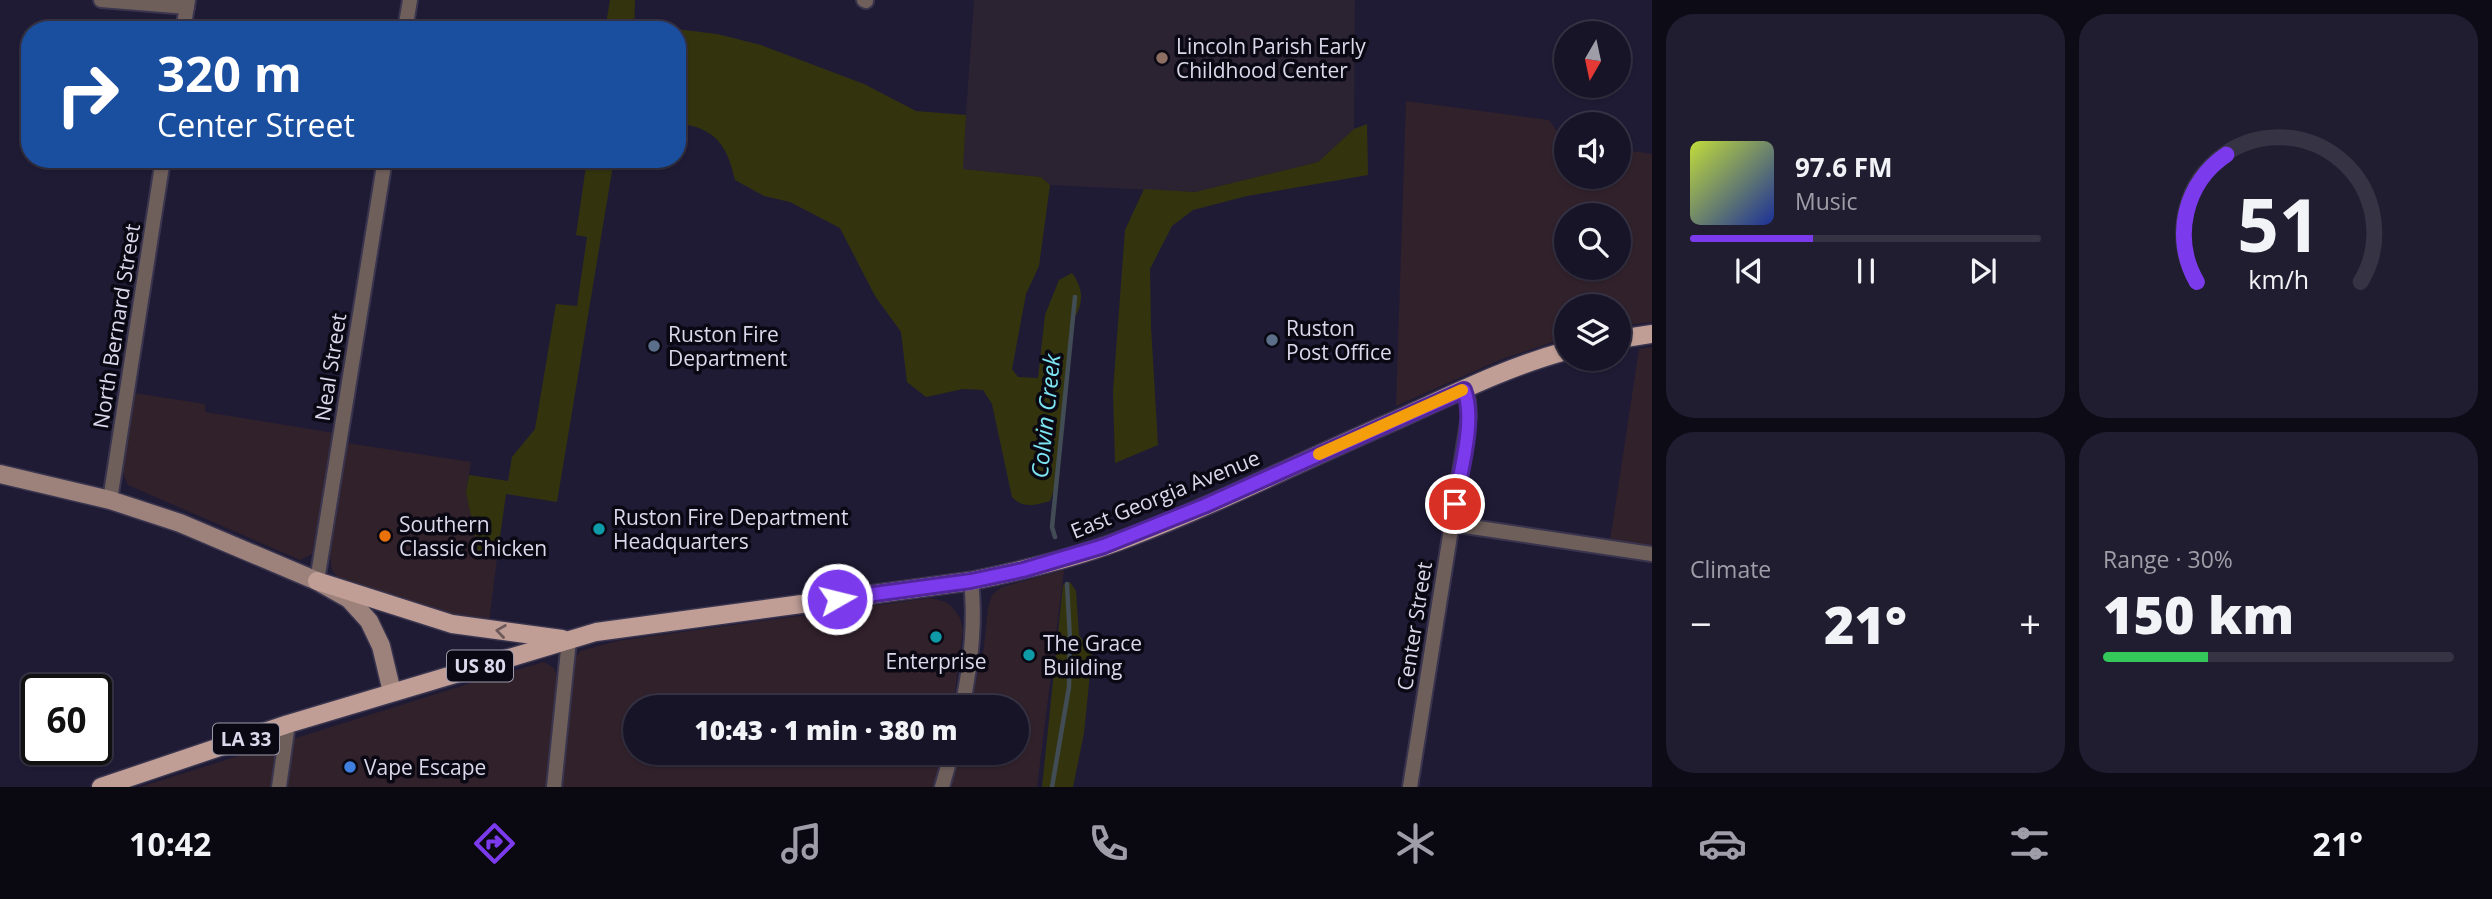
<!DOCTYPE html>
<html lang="en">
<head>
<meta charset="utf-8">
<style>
  :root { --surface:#181428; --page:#211d30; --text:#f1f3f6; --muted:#9f9ea8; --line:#363345; --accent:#7c3aed }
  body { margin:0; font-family:"Open Sans",sans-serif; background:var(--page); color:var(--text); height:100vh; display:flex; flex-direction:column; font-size:26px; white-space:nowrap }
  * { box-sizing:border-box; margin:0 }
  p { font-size:23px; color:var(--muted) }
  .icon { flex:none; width:38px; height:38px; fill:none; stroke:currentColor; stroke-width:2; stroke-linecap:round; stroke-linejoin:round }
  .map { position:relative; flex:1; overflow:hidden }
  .side { display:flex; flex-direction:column; gap:14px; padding:14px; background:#0d0b16; width:840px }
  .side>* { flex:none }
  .banner { position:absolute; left:21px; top:21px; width:665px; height:147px; border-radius:28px; box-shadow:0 2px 5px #0004,0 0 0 2px var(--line); background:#1a4fa0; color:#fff; overflow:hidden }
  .needle { width:46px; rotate:189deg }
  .fabs { position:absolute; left:1554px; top:21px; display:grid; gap:14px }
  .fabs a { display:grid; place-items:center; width:77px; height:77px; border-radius:50%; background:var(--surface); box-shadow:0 2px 5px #0004,0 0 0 2px var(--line); font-size:35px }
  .speed { position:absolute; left:21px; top:674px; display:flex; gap:14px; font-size:35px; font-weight:700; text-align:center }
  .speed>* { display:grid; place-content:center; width:91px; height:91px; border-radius:50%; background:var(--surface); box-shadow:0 2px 5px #0004,0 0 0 2px var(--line); line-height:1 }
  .speed .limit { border:4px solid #111; border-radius:10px; background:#fff; color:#111 }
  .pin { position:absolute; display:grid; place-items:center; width:60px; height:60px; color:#fff; margin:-30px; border:4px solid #fff; border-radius:50%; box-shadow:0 2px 7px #0007 }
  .me { position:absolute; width:77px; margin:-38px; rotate:82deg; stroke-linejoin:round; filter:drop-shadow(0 0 5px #0008) }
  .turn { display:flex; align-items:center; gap:24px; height:147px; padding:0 21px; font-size:32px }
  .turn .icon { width:91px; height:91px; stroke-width:2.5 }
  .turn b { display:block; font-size:49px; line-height:60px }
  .big { font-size:52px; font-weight:800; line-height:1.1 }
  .side .widget { flex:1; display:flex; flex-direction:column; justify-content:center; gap:10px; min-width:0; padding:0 24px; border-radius:28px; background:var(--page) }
  .side .dial { align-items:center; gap:0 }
  .dial svg { height:182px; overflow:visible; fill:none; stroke:var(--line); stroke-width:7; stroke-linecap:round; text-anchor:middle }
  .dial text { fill:var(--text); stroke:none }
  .song { display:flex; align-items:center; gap:21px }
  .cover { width:84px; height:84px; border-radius:10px; background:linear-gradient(135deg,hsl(70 70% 55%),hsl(230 70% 35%)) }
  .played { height:7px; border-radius:4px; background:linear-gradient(90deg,var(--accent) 35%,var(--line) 35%) }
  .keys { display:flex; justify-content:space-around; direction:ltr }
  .heat { display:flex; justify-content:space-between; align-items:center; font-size:38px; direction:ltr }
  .charge { height:10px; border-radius:5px; background:linear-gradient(90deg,#34c759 30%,var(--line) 0) }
  .side .tiles { flex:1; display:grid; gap:14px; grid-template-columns:repeat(2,1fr) }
  .trip { position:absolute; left:623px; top:695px; width:406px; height:70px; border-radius:35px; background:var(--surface); box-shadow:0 2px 5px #0004,0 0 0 2px var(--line); font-weight:800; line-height:70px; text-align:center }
  .tab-bar { display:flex; height:112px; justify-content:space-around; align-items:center; background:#0a0810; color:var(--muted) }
  .tab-bar .icon { width:49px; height:49px }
  .tab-bar .on { color:var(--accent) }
  .tab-bar b { font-size:32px; color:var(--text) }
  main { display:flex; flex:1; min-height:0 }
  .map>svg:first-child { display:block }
  .commercial { fill:#31212b; fill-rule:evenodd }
  .education { fill:#2b2332 }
  .green { fill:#33340e }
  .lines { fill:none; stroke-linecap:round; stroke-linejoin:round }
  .stream { stroke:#424c54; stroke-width:4.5 }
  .minor-casing { stroke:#3a354e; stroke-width:18 }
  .secondary-casing { stroke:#3a354e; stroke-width:21 }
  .primary-casing { stroke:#3a354e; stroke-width:21 }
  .minor { stroke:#6f5f5b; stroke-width:14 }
  .secondary { stroke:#9d827c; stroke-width:18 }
  .primary { stroke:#c09e96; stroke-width:18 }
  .oneway { stroke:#6e5a5b }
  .route-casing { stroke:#51269a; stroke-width:18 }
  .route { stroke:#7c3aed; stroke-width:12 }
  .slow { stroke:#f59e0b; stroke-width:12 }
  .education-dot { fill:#8d6e63; stroke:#090813; stroke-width:2.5 }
  .service-dot { fill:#5c6f8a; stroke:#090813; stroke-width:2.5 }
  .culture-dot { fill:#0f9aa8; stroke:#090813; stroke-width:2.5 }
  .food-dot { fill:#e8710a; stroke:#090813; stroke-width:2.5 }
  .shop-dot { fill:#3f7fe0; stroke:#090813; stroke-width:2.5 }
  .labels { text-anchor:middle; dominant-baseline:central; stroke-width:7; stroke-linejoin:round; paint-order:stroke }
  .shield { fill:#090813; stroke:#9c9aaa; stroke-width:2 }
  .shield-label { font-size:19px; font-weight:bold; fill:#dbd8eb }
  .poi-label { font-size:21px; fill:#dbd8eb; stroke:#090813; text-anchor:start }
  .street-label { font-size:21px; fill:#dbd8eb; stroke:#090813 }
  .water-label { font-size:23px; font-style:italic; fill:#7de5f2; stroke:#090813 }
</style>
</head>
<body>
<main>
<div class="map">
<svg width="1652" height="787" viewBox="0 0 1652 787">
  <rect width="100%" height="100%" fill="#201b35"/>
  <!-- commercial -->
  <g class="commercial">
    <path d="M 1406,101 L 1549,120 L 1563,140 L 1566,141 L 1566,177 L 1619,177 L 1619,149 L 1652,154 L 1652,322 L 1619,326 L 1619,306 L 1566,306 L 1566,338 L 1502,359 L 1396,406 ZM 1566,215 L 1619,215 L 1619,268 L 1566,268 Z"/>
    <polygon points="1652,347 1652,548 1610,541 1639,349"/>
    <polygon points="134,393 205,404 205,412 334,433 312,554 300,560 128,485 122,471"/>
    <polygon points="347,443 471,462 466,492 479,555 497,558 489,622 458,618 383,596 337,577 332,570 330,555"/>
    <polygon points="1064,570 1037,787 950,787 959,753 1017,752 1017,707 970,707 984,647 988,608 992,595 1002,587"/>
    <polygon points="930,598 946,602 952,607 960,618 963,630 953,707 635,707 635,752 944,753 933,787 560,787 576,656 580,651 617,641"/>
    <polygon points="544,662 554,668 557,677 549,787 284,787 274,772 272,787 140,787 468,684"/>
  </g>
  <!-- education -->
  <polygon class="education" points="974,0 1355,0 1354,129 1318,162 1195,192 1050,185 1041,177 962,169"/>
  <!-- green -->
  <g class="green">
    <polygon points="610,0 635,0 634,30 605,30"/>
    <path d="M 668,28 L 717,34 L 761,45 L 864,84 L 916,111 L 966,115 L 963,169 L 1041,177 L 1050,185 L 1039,266 L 1026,294 L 1012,369 L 1018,377 L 1038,378 L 1045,315 L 1059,280 L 1072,273 C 1084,289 1084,305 1072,321 L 1059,475 L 1050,501 C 1035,505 1023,509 1012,497 L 992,404 L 983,390 L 963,389 L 926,397 L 907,382 L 901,332 L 875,296 L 840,228 L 790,202 L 764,196 L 735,180 C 727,145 716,128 677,123 L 677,30 L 662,30 Z"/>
    <polygon points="1367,124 1368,175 1247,196 1193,210 1172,226 1150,269 1151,327 1158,445 1115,463 1113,391 1125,230 1144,189 1195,192 1318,162 1354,129"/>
    <polygon points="587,159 614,159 557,502 506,494 497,558 479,555 466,492 469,475 508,481 512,457 535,429 556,304 577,306 587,237 576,235"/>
    <polygon points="1070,582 1076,591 1079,635 1092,653 1084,733 1073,787 1042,787 1063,585"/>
  </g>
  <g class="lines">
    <!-- stream -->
    <g class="stream">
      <polyline points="1055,537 1052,527 1075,297"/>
      <polyline points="1052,787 1069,687 1070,639 1067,584"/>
    </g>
    <!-- minor casing -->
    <g class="minor-casing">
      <g id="minor">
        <polyline points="101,0 187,7"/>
        <polyline points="864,0 866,1"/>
        <polyline points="183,30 188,0"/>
        <polyline points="405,30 410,0"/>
        <polyline points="110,500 163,159"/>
        <polyline points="1452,524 1652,554"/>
        <polyline points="317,581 385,159"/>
        <path d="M 962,707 C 971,665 976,624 971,581"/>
        <polyline points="279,787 288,724"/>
        <polyline points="554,787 569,640"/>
        <polyline points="942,787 952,752"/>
        <polyline points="1410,787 1469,416 1468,401 1464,390"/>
      </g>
    </g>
    <!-- secondary casing -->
    <g class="secondary-casing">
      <polyline id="secondary" points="0,474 110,500 180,523 317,581 349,599 369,621 381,646 392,692"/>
    </g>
    <!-- primary casing -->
    <g class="primary-casing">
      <g id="primary">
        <polyline points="1619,339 1652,334"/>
        <polyline points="317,581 452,624 562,639"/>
        <path d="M 101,787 L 288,724 L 596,632 L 971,581 C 1025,570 1079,557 1130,537 C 1220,503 1306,459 1394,421 C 1450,396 1506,367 1566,351"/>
      </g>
    </g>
    <!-- minor -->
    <use href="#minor" class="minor"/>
    <!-- secondary -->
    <use href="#secondary" class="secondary"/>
    <!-- primary -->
    <use href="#primary" class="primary"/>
  </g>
  <!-- one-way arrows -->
  <defs><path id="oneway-chevron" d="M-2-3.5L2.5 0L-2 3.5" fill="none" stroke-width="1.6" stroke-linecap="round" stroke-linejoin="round" transform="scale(1.75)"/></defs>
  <use class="oneway" href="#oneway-chevron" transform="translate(501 631) rotate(-172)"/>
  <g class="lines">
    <!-- route casing -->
    <g class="route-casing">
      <path id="route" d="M 837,599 L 971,581 L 1023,570 L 1104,546 L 1204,506 L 1464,390 C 1476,420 1460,471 1455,504"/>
    </g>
    <!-- route -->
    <use href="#route" class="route"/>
    <!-- slow -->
    <polyline class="slow" points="1319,454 1462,390"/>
  </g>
  <!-- markers -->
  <circle class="education-dot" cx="1162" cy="58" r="7"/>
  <g class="service-dot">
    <circle cx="1272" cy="340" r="7"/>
    <circle cx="654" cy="346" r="7"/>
  </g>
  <g class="culture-dot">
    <circle cx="599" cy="529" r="7"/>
    <circle cx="936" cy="637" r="7"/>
    <circle cx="1029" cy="655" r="7"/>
  </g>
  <circle class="food-dot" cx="385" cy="536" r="7"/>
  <circle class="shop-dot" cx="350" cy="767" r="7"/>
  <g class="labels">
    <!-- shield labels -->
    <g class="shield">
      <rect x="447" y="650.5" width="66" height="31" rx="5"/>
      <rect x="213" y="723.5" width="66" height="31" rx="5"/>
    </g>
    <g class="shield-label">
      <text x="480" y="666">US 80</text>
      <text x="246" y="739">LA 33</text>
    </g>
    <!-- poi labels -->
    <g class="poi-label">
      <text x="1176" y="46">Lincoln Parish Early<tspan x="1176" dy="24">Childhood Center</tspan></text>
      <text x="1286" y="328">Ruston<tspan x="1286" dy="24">Post Office</tspan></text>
      <text x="668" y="334">Ruston Fire<tspan x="668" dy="24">Department</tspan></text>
      <text x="613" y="517">Ruston Fire Department<tspan x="613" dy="24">Headquarters</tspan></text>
      <text x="399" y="524">Southern<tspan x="399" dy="24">Classic Chicken</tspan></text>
      <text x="1043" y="643">The Grace<tspan x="1043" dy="24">Building</tspan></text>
      <text x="936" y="661" text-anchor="middle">Enterprise</text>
      <text x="364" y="767">Vape Escape</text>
    </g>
    <!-- street labels -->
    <g class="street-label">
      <text transform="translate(116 326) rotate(-81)">North Bernard Street</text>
      <text transform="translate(330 367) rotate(-81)">Neal Street</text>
      <text transform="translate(1165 494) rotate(-22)">East Georgia Avenue</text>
      <text transform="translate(1414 626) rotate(-81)">Center Street</text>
    </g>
    <!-- water labels -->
    <g class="water-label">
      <text transform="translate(1045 416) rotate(-84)">Colvin Creek</text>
    </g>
  </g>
</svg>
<div class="fabs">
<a><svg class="needle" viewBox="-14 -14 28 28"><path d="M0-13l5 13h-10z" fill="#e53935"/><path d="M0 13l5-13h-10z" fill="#9f9ea8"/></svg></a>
<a><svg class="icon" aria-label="sound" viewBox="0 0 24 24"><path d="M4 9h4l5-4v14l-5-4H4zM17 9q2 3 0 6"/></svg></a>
<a><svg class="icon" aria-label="search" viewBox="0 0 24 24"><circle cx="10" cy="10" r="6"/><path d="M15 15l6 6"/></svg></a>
<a><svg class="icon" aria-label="layers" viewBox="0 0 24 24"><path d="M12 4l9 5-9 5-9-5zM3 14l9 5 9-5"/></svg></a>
</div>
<div class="speed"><div class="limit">60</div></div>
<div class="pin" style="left:1455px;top:504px;background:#d93025"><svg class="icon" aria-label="arrive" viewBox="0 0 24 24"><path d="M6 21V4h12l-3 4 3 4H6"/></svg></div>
<svg class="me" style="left:837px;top:599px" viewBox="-20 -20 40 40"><circle r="17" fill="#7c3aed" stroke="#fff" stroke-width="3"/><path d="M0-11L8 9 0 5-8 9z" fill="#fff"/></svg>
<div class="trip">10:43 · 1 min · 380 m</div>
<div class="banner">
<div class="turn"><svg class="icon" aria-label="right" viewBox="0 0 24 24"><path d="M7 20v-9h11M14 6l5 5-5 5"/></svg><div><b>320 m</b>Center Street</div></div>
</div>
</div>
<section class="side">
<div class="tiles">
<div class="widget">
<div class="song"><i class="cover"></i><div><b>97.6 FM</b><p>Music</p></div></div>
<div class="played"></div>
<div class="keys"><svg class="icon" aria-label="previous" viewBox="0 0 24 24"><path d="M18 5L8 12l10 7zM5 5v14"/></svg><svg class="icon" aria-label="pause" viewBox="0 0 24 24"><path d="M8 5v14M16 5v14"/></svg><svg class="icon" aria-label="next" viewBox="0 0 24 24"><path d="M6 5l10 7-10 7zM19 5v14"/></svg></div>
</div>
<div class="widget dial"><svg viewBox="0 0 100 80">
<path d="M14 69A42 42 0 1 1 86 69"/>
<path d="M14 69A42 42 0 0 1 27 13" stroke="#7c3aed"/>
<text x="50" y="56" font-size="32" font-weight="700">51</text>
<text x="50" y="72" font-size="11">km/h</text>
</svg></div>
<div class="widget"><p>Climate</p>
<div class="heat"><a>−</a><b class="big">21°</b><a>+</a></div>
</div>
<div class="widget"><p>Range · 30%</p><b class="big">150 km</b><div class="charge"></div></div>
</div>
</section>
</main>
<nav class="tab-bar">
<b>10:42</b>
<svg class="icon on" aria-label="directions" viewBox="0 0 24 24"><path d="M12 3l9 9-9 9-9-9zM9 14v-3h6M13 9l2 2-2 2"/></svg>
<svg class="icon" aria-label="music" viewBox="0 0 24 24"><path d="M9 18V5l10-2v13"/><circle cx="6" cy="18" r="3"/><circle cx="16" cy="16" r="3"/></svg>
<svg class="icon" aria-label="phone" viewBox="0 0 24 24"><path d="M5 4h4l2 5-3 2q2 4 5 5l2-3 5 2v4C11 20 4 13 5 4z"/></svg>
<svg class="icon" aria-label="climate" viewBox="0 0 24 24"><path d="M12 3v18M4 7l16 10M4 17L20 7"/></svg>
<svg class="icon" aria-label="car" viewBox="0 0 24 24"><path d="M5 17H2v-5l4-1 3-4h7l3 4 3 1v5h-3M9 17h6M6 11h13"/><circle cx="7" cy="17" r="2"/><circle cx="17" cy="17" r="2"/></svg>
<svg class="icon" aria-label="filters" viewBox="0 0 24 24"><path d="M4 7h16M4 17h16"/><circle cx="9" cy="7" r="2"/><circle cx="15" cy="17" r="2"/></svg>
<b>21°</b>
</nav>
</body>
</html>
